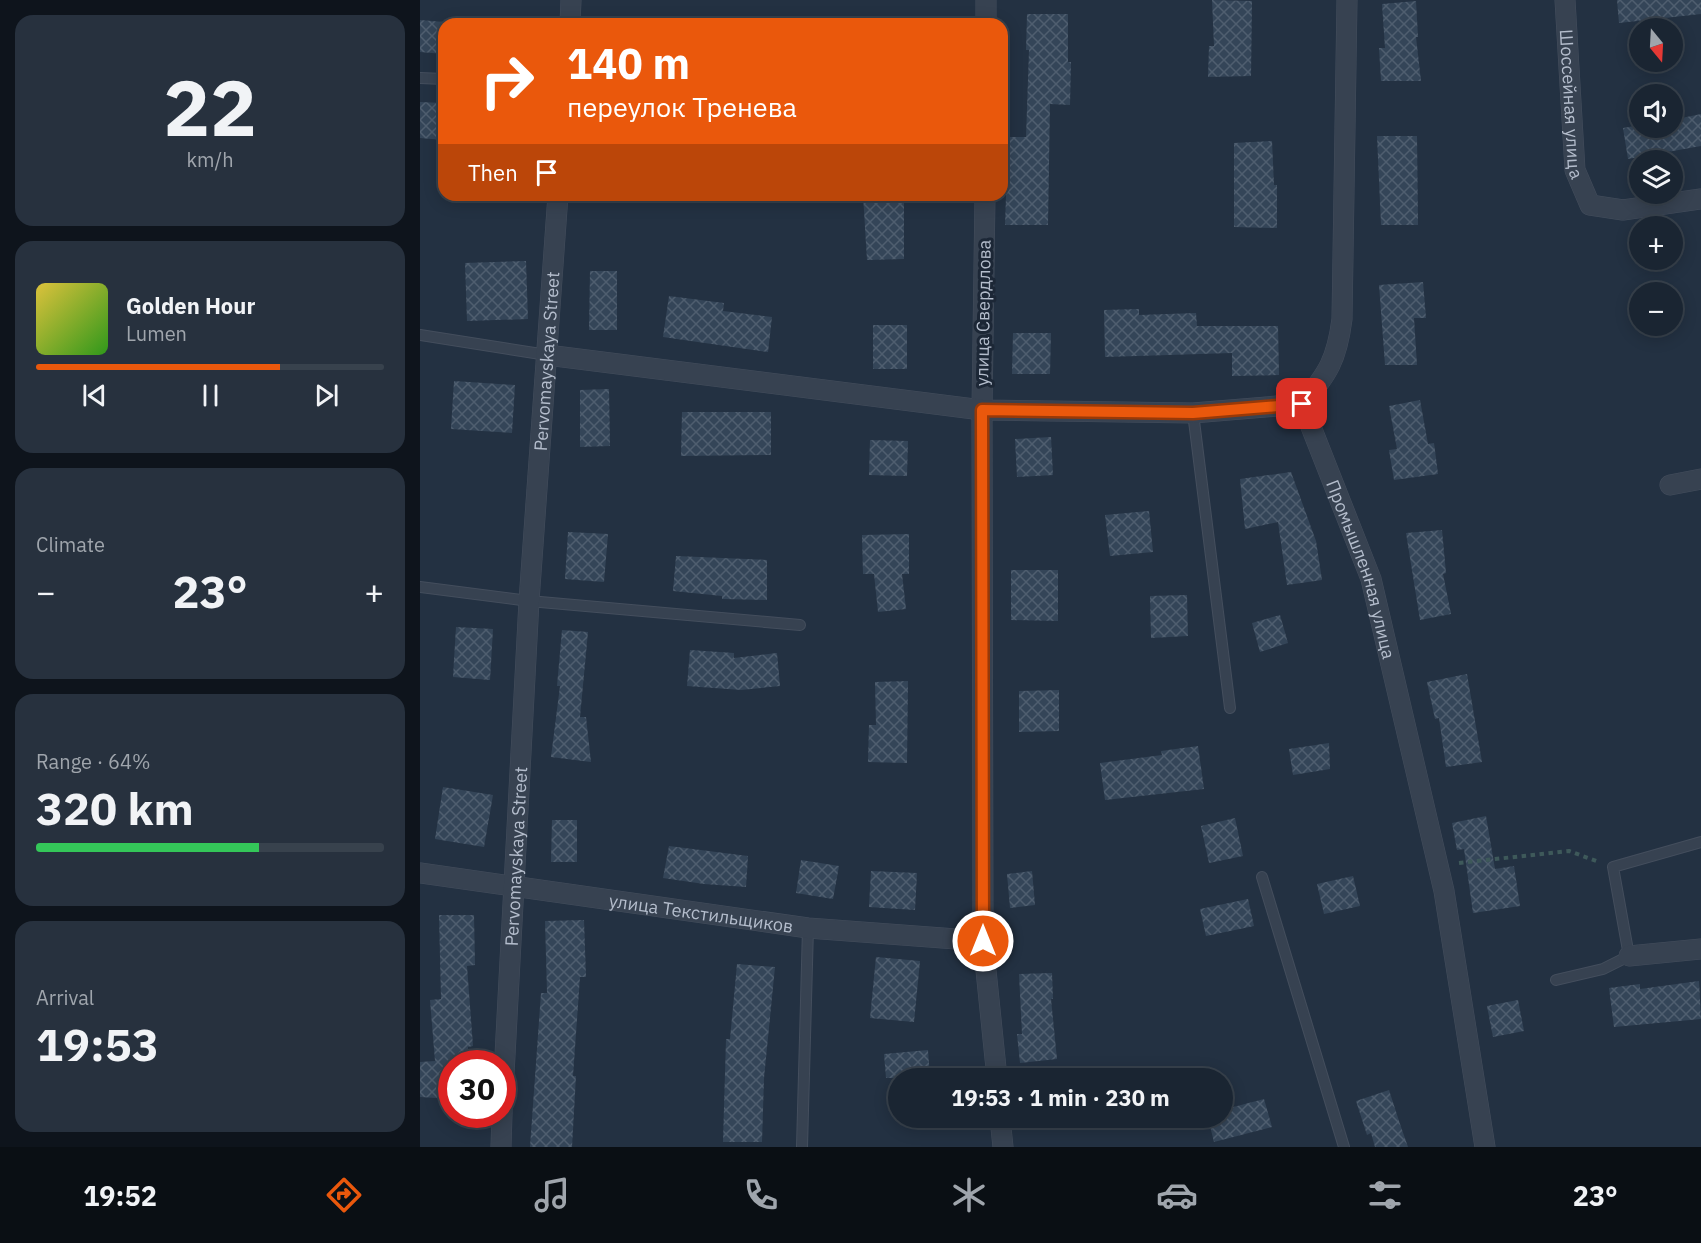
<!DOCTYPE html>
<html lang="en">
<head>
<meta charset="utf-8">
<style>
  :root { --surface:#1a2532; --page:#27313e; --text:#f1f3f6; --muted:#9fa5ac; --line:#38424d; --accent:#ea580c }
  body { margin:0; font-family:"IBM Plex Sans",sans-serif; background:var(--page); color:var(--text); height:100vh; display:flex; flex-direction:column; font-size:22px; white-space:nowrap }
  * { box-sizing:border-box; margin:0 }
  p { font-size:20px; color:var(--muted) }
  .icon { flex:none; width:33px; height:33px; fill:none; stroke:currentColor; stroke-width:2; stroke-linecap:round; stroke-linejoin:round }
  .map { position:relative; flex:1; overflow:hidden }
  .sheet { display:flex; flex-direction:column; gap:15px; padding:15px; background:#0e141c; width:420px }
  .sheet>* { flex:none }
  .guide { position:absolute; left:18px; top:18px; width:570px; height:183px; border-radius:18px; box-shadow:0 3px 15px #0003,0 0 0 2px var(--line); background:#ea580c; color:#fff; overflow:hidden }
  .needle { width:39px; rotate:162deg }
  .controls { position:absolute; left:1209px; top:18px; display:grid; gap:12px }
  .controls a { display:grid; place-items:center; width:54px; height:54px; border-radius:50%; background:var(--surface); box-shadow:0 3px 15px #0003,0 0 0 2px var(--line); font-size:30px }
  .speed { position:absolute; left:18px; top:1050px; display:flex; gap:12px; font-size:30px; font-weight:700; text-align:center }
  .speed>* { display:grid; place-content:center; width:78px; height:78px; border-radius:50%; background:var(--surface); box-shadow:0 3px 15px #0003,0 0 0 2px var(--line); line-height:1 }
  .speed .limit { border:9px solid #d22; background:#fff; color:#111 }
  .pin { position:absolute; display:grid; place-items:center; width:51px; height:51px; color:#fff; margin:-26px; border-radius:12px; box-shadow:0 3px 9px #0006 }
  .me { position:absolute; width:66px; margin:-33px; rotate:0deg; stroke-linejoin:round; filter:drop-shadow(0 0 4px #0008) }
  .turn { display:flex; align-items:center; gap:21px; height:126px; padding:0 30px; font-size:27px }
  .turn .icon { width:78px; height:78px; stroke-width:2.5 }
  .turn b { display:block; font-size:42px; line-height:51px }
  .then { display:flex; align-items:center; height:57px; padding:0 30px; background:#0003; gap:12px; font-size:22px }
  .big { font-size:45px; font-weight:700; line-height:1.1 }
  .sheet .tile { flex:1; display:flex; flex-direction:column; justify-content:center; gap:9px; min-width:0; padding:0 21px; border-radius:18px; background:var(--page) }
  .sheet .dial { align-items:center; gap:0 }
  .dial b { font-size:78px; line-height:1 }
  .song { display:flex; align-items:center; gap:18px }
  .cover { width:72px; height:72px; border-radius:9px; background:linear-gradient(135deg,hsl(50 70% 55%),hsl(110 70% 35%)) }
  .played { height:6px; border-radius:3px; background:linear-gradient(90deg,var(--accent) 70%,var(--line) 70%) }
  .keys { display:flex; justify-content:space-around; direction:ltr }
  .heat { display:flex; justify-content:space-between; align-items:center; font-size:33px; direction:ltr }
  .charge { height:9px; border-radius:4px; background:linear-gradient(90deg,#34c759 64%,var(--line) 0) }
  .trip { position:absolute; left:468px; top:1068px; width:345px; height:60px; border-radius:30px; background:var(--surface); box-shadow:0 3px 15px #0003,0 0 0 2px var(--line); font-weight:700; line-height:60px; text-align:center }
  .tabs { display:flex; height:96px; justify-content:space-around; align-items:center; background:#0a0f14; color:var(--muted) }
  .tabs .icon { width:42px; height:42px }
  .tabs .selected { color:var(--accent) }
  .tabs b { font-size:27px; color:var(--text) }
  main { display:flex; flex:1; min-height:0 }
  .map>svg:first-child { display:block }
  .building { fill:url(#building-cross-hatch) }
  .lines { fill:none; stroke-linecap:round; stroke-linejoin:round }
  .lane-casing { stroke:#444e5d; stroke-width:12 }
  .street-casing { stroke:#444e5d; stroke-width:21 }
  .path { stroke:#3e595a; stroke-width:4; stroke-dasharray:4.5 4.5; stroke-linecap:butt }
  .lane { stroke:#374251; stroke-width:10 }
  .street { stroke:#374251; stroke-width:20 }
  .route-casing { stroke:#983908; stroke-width:15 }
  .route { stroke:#ea580c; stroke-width:10 }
  .labels { text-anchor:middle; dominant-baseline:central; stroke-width:6; stroke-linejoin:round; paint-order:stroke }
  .street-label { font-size:18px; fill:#b4bdcc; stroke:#1c2736 }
</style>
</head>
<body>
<main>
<section class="sheet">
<div class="tile dial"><b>22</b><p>km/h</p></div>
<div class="tile">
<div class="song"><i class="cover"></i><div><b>Golden Hour</b><p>Lumen</p></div></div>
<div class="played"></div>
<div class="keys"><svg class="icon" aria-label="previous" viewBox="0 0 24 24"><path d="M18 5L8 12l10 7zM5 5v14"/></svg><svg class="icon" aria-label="pause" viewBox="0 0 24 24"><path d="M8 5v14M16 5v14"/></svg><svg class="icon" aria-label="next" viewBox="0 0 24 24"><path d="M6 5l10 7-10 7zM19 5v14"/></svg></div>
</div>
<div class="tile"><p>Climate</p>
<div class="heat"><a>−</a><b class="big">23°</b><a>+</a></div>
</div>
<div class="tile"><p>Range · 64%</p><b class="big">320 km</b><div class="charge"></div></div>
<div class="tile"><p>Arrival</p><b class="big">19:53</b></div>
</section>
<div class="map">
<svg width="1281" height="1147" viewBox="0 0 1281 1147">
  <defs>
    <pattern id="building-cross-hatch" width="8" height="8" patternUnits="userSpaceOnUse" patternTransform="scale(1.5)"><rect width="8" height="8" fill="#344558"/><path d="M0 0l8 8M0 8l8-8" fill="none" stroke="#4f5e6f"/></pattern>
  </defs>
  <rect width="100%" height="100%" fill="#233142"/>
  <!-- building -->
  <g class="building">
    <polygon points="792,0 832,1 831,76 788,77 789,46 794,46"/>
    <polygon points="1197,0 1281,0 1281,14 1199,23"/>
    <polygon points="996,1 998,37 996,37 1001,81 961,81 959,48 965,48 962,4"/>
    <polygon points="607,14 648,14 648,62 651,62 650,105 630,104 628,225 585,225 588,137 606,137 609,50 606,50"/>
    <polygon points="0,20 24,22 24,54 0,52"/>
    <polygon points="0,102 24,103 24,140 0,138"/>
    <polygon points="1281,114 1281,146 1208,159 1203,128 1220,125 1220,128 1252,128 1252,120"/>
    <polygon points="957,136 997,136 998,225 961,225"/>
    <polygon points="852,141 854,185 857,185 857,228 814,227 814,143"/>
    <polygon points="443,195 484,195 484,259 447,260"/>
    <polygon points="106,261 108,319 47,321 45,263"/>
    <polygon points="170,271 197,271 197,330 169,330"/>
    <polygon points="1003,282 1006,318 994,318 997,365 965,365 959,285"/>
    <polygon points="249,296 304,303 303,311 352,317 348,352 243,337"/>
    <polygon points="719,309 719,315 776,313 777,326 858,326 859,375 812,376 812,353 685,357 684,310"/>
    <rect x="453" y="325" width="34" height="44"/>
    <polygon points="593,333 631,333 630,374 592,374"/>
    <polygon points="34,381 95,385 92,433 31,429"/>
    <polygon points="189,389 190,446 160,447 160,390"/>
    <polygon points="1000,400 1008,444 1014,443 1018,474 974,480 969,450 977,449 969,406"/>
    <polygon points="262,412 351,412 351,455 261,456"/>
    <polygon points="631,437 633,475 597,477 595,439"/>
    <polygon points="450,440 488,441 487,476 449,475"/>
    <polygon points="871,472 896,541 902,580 867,585 858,522 825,529 820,479"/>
    <polygon points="729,511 733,552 690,556 685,515"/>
    <polygon points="1022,530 1026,573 1023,574 1031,614 1000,620 986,533"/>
    <polygon points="148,532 188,534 184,582 145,579"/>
    <polygon points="489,534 489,574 482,574 486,609 458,612 454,574 443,574 442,535"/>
    <polygon points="256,556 347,560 347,600 302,599 302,596 253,591"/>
    <polygon points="591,570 638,570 638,621 591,620"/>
    <polygon points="767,595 768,636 731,638 730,596"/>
    <polygon points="860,615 868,643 840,652 832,623"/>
    <polygon points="36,627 73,629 70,680 33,677"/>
    <polygon points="142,630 168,632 160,717 166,717 171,762 131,757 140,686 137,686"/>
    <polygon points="270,650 314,653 314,658 357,653 360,686 321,690 267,686"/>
    <polygon points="1047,674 1062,762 1026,767 1019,718 1015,719 1007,682"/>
    <polygon points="488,681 487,763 448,762 449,725 456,725 455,682"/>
    <polygon points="639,690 639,731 599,732 599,691"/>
    <polygon points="909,743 910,769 873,775 869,749"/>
    <polygon points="778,746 784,789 685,800 680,763 742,755 741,751"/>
    <polygon points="23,787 73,795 64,847 15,839"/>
    <polygon points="1066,816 1075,869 1094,866 1100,906 1053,913 1044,849 1037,850 1032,823"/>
    <polygon points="815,818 823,856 789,863 781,826"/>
    <polygon points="132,820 157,820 157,862 131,862"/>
    <polygon points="249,846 328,856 326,887 284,884 243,878"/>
    <polygon points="381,860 419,866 413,899 376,893"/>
    <polygon points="451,871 497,873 495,910 449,907"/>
    <polygon points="612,871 615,905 590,908 587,874"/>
    <polygon points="933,876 940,906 904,914 897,884"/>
    <polygon points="828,899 834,926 786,936 780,909"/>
    <polygon points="19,915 54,915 55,965 47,966 53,1046 48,1047 48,1064 32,1064 32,1099 0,1097 0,1062 15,1061 10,1000 21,999"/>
    <polygon points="164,920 166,977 160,977 153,1076 156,1076 152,1147 110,1147 121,993 127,993 125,921"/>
    <polygon points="456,957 500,961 494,1022 450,1018"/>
    <polygon points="317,964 355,967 344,1078 342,1142 303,1142 306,1039 310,1039"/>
    <polygon points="632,973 633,999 631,999 637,1059 600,1063 597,1034 602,1034 599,974"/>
    <polygon points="1279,981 1281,1019 1194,1027 1189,988 1220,984 1220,989"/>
    <polygon points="1098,1000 1104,1031 1073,1037 1067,1006"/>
    <polygon points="508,1050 510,1078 466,1078 464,1054"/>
    <polygon points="969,1090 980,1124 988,1147 955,1147 951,1133 947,1135 936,1101"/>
    <polygon points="844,1099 852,1127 794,1142 788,1118 802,1118 802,1110"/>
  </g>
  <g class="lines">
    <!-- lane casing -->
    <g class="lane-casing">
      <g id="lane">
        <polyline points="0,78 24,79"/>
        <polyline points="0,335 127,355"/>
        <polyline points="773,413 810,708"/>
        <polyline points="0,587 109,601 380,625"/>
        <polyline points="842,877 924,1147"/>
        <polyline points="1136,980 1183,969 1209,956 1193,867 1281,842"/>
        <polyline points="382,1147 388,928"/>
      </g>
    </g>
    <!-- street casing -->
    <g class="street-casing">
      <g id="street">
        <polyline points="566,0 566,24"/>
        <path id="s1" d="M 927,0 L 922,319 C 917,359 908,374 882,404 L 951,579 L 1024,891 L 1065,1147"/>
        <path id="s2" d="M 1145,0 L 1155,170 L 1170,205 L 1203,210 L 1281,199"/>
        <polyline points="150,24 151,0"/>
        <polyline points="565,195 562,410 563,941 577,1078"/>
        <polyline points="127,355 562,410 773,413 882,404"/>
        <polyline points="1250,485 1281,479"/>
        <path id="s3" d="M 0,873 L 388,928 L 563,941"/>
        <polyline points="1209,956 1281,949"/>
        <path id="s4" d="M 82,1112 L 109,601 L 138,195"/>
        <polyline points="580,1118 583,1147"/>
        <polyline points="81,1147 82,1114"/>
      </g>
    </g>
    <!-- path -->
    <polyline class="path" points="1039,863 1149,851 1179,862"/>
    <!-- lane -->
    <use href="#lane" class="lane"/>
    <!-- street -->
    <use href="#street" class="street"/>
  </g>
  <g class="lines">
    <!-- route casing -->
    <g class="route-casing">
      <polyline id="route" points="563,941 562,410 773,413 882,404"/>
    </g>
    <!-- route -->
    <use href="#route" class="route"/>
  </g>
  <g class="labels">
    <!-- street labels -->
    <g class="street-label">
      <text stroke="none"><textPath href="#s2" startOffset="104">Шоссейная улица</textPath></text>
      <text transform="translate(563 313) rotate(-89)">улица Свердлова</text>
      <text stroke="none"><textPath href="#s4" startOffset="752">Pervomayskaya Street</textPath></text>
      <text stroke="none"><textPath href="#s1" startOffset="591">Промышленная улица</textPath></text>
      <text stroke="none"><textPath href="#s4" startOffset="256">Pervomayskaya Street</textPath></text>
      <text stroke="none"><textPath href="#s3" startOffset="284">улица Текстильщиков</textPath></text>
    </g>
  </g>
</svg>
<div class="controls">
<a><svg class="needle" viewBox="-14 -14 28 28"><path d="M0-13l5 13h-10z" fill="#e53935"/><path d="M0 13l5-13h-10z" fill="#9fa5ac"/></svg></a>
<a><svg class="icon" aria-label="sound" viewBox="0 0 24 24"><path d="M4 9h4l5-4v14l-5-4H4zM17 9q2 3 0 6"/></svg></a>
<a><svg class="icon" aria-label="layers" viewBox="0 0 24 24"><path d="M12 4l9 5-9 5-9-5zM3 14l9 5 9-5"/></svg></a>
<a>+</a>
<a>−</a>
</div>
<div class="speed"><div class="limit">30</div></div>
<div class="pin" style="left:882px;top:404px;background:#d93025"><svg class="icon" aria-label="arrive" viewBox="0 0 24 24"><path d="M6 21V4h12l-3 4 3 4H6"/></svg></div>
<svg class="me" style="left:563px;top:941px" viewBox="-20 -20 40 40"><circle r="17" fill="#ea580c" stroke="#fff" stroke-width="3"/><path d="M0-11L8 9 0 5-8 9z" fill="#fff"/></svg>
<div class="trip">19:53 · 1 min · 230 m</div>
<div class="guide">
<div class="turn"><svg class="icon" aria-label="right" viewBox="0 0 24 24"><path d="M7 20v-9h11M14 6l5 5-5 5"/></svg><div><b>140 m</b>переулок Тренева</div></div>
<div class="then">Then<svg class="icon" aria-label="arrive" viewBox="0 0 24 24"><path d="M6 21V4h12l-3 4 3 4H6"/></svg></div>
</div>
</div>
</main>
<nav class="tabs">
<b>19:52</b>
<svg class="icon selected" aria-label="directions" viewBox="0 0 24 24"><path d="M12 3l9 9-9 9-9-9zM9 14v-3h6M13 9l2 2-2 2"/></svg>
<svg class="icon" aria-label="music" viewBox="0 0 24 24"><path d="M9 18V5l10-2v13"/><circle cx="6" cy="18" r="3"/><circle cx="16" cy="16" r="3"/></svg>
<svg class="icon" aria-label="phone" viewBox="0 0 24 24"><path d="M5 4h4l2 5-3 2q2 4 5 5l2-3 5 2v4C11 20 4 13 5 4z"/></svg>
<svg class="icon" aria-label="climate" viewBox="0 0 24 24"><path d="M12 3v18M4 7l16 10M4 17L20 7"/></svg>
<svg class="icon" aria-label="car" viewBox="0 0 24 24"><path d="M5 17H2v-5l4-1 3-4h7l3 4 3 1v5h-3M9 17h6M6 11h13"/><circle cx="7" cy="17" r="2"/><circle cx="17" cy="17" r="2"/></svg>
<svg class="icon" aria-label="filters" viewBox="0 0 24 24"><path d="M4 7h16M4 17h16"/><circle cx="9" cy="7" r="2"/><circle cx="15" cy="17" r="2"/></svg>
<b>23°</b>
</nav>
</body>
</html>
